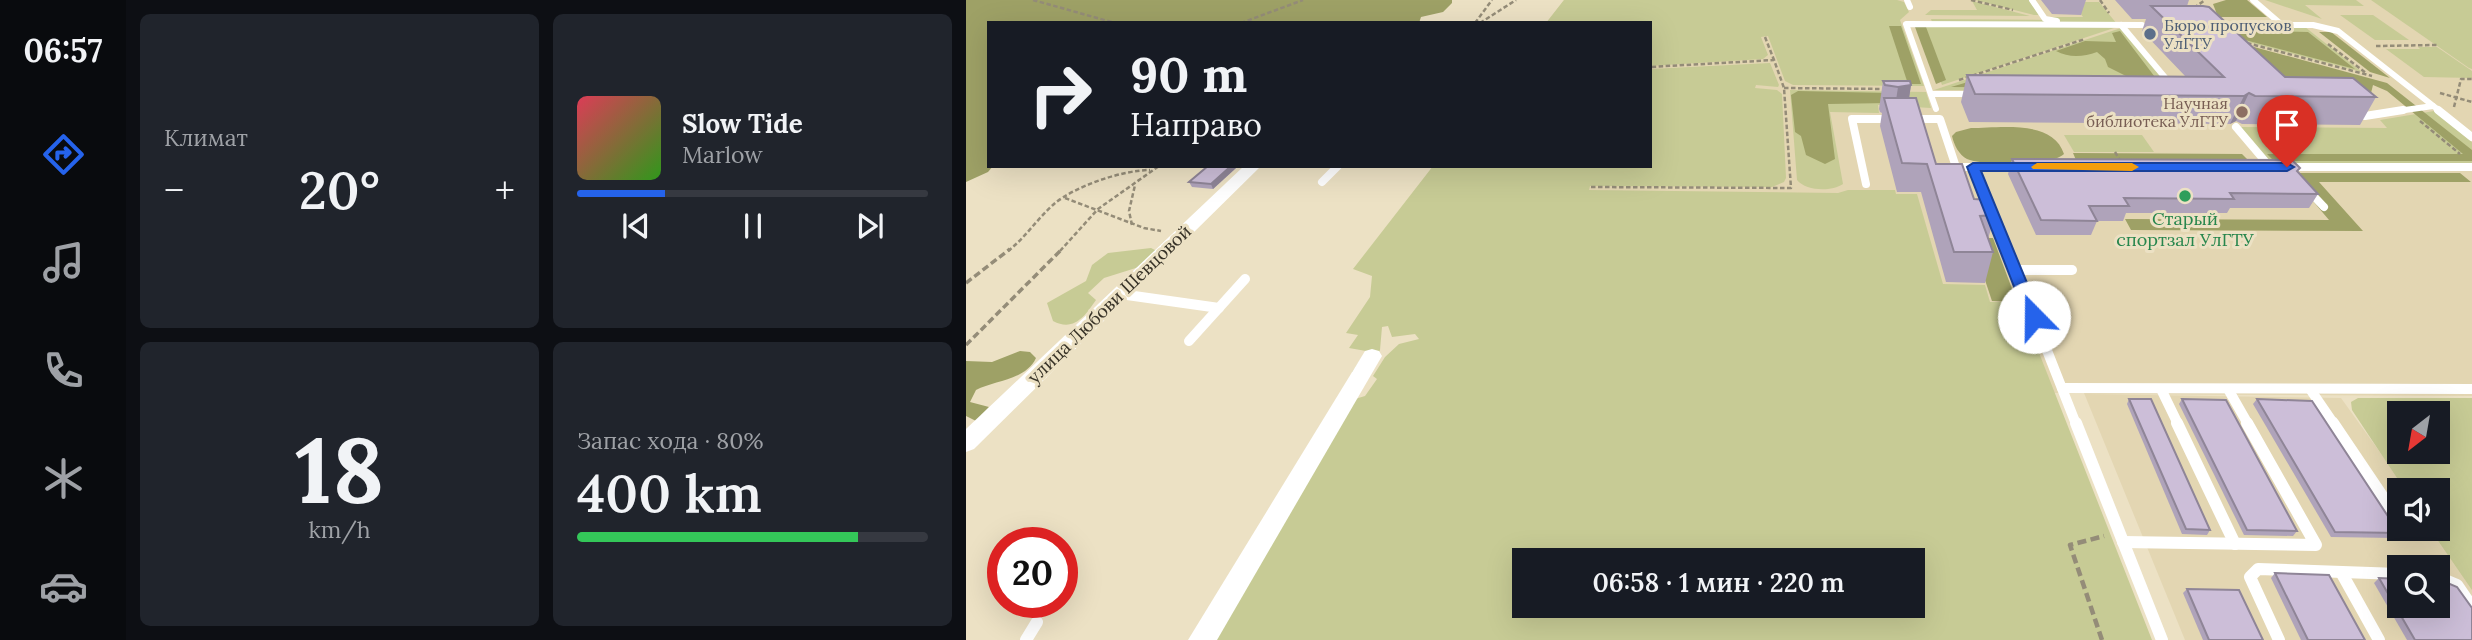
<!DOCTYPE html>
<html lang="ru">
<head>
<meta charset="utf-8">
<style>
  :root { --surface:#171b24; --page:#20242c; --text:#f1f3f6; --muted:#9ea1a6; --line:#363941; --accent:#2563eb }
  body { margin:0; font-family:Lora,serif; background:var(--page); color:var(--text); height:100vh; display:flex; flex-direction:column; font-size:26px; white-space:nowrap }
  * { box-sizing:border-box; margin:0 }
  p { font-size:23px; color:var(--muted) }
  .icon { flex:none; width:38px; height:38px; fill:none; stroke:currentColor; stroke-width:2; stroke-linecap:round; stroke-linejoin:round }
  .map { position:relative; flex:1; overflow:hidden }
  .details { display:flex; flex-direction:column; gap:14px; padding:14px; background:#0d0f14; width:840px }
  .details>* { flex:none }
  .guide { position:absolute; left:21px; top:21px; width:665px; height:147px; border-radius:0px; box-shadow:0 7px 28px #0002; background:#171b24; color:var(--text); overflow:hidden }
  .needle { width:46px; rotate:211deg }
  .buttons { position:absolute; left:1421px; top:401px; display:grid; gap:14px }
  .buttons a { display:grid; place-items:center; width:63px; height:63px; border-radius:0px; background:var(--surface); box-shadow:0 7px 28px #0002; font-size:35px }
  .speed { position:absolute; left:21px; top:527px; display:flex; gap:14px; font-size:35px; font-weight:700; text-align:center }
  .speed>* { display:grid; place-content:center; width:91px; height:91px; border-radius:50%; background:var(--surface); box-shadow:0 7px 28px #0002; line-height:1 }
  .speed .limit { border:10px solid #d22; background:#fff; color:#111 }
  .pin { position:absolute; display:grid; place-items:center; width:60px; height:60px; color:#fff; margin:-72px -30px; border-radius:50% 50% 50% 0; rotate:-45deg; box-shadow:0 0 7px #0007 }
  .pin .icon { rotate:45deg }
  .me { position:absolute; width:77px; margin:-38px; rotate:338deg; stroke-linejoin:round; filter:drop-shadow(0 0 5px #0008) }
  .turn { display:flex; align-items:center; gap:24px; height:147px; padding:0 28px; font-size:32px }
  .turn .icon { width:91px; height:91px; stroke-width:2.5 }
  .turn b { display:block; font-size:49px; line-height:60px }
  .big { font-size:52px; font-weight:600; line-height:1.1 }
  .details .card { flex:1; display:flex; flex-direction:column; justify-content:center; gap:10px; min-width:0; padding:0 24px; border-radius:10px; background:var(--page) }
  .details .dial { align-items:center; gap:0 }
  .dial b { font-size:91px; line-height:1 }
  .song { display:flex; align-items:center; gap:21px }
  .cover { width:84px; height:84px; border-radius:10px; background:linear-gradient(135deg,hsl(350 70% 55%),hsl(110 70% 35%)) }
  .played { height:7px; border-radius:4px; background:linear-gradient(90deg,var(--accent) 25%,var(--line) 25%) }
  .keys { display:flex; justify-content:space-around; direction:ltr }
  .heat { display:flex; justify-content:space-between; align-items:center; font-size:38px; direction:ltr }
  .charge { height:10px; border-radius:5px; background:linear-gradient(90deg,#34c759 80%,var(--line) 0) }
  .details .tiles { flex:1; display:grid; gap:14px; grid-template-columns:repeat(2,1fr) }
  .trip { position:absolute; left:546px; top:548px; width:413px; height:70px; border-radius:0px; background:var(--surface); box-shadow:0 7px 28px #0002; font-weight:600; line-height:70px; text-align:center }
  main { display:flex; flex:1; min-height:0 }
  .menu { display:flex; flex-direction:column; width:126px; justify-content:space-around; align-items:center; background:#090b0e; color:var(--muted) }
  .menu .icon { width:49px; height:49px }
  .menu .current { color:var(--accent) }
  .menu b { font-size:32px; color:var(--text) }
  .map>svg:first-child { display:block }
  .built { fill:#e3d6b2; fill-rule:evenodd }
  .green { fill:#c7cb95; fill-rule:evenodd }
  .forest { fill:#9ea166 }
  .lines { fill:none; stroke-linecap:round; stroke-linejoin:round }
  .path-far2 { stroke:#948c78; stroke-width:2.5; stroke-dasharray:4.5 2.5; stroke-linecap:butt }
  .path-far1 { stroke:#948c78; stroke-width:3.5; stroke-dasharray:7 3.5; stroke-linecap:butt }
  .path { stroke:#948c78; stroke-width:4.5; stroke-dasharray:9 4.5; stroke-linecap:butt }
  .lane-far3 { stroke:#fff; stroke-width:6 }
  .lane-far2 { stroke:#fff; stroke-width:8 }
  .lane-far1 { stroke:#fff; stroke-width:10 }
  .lane { stroke:#fff; stroke-width:12 }
  .street { fill:#fff; fill-rule:evenodd }
  .wall { fill:#afa3ba }
  .shaded-wall { fill:#8f8597 }
  .building { fill:#ccbed8; stroke:#8f8597; stroke-width:2 }
  .route { fill:#2563eb; stroke:#184099; stroke-width:2 }
  .slow { fill:#f59e0b }
  .service-dot { fill:#5c6f8a; stroke:#ece1c4; stroke-width:2.5 }
  .education-dot { fill:#8d6e63; stroke:#ece1c4; stroke-width:2.5 }
  .leisure-dot { fill:#2e9e5b; stroke:#ece1c4; stroke-width:2.5 }
  .labels { text-anchor:middle; dominant-baseline:central; stroke-width:6; stroke-linejoin:round; paint-order:stroke }
  .far-service-label { font-size:16px; fill:#4e5e75; stroke:#ece1c4; text-anchor:start }
  .far-education-label { font-size:16px; fill:#785e54; stroke:#ece1c4; text-anchor:end }
  .leisure-label { font-size:18px; fill:#27864d; stroke:#ece1c4 }
  .street-label { font-size:18px; fill:#373227; stroke:#ece1c4 }
</style>
</head>
<body>
<main>
<nav class="menu">
<b>06:57</b>
<svg class="icon current" aria-label="directions" viewBox="0 0 24 24"><path d="M12 3l9 9-9 9-9-9zM9 14v-3h6M13 9l2 2-2 2"/></svg>
<svg class="icon" aria-label="music" viewBox="0 0 24 24"><path d="M9 18V5l10-2v13"/><circle cx="6" cy="18" r="3"/><circle cx="16" cy="16" r="3"/></svg>
<svg class="icon" aria-label="phone" viewBox="0 0 24 24"><path d="M5 4h4l2 5-3 2q2 4 5 5l2-3 5 2v4C11 20 4 13 5 4z"/></svg>
<svg class="icon" aria-label="climate" viewBox="0 0 24 24"><path d="M12 3v18M4 7l16 10M4 17L20 7"/></svg>
<svg class="icon" aria-label="car" viewBox="0 0 24 24"><path d="M5 17H2v-5l4-1 3-4h7l3 4 3 1v5h-3M9 17h6M6 11h13"/><circle cx="7" cy="17" r="2"/><circle cx="17" cy="17" r="2"/></svg>
</nav>
<section class="details">
<div class="tiles">
<div class="card"><p>Климат</p>
<div class="heat"><a>−</a><b class="big">20°</b><a>+</a></div>
</div>
<div class="card">
<div class="song"><i class="cover"></i><div><b>Slow Tide</b><p>Marlow</p></div></div>
<div class="played"></div>
<div class="keys"><svg class="icon" aria-label="previous" viewBox="0 0 24 24"><path d="M18 5L8 12l10 7zM5 5v14"/></svg><svg class="icon" aria-label="pause" viewBox="0 0 24 24"><path d="M8 5v14M16 5v14"/></svg><svg class="icon" aria-label="next" viewBox="0 0 24 24"><path d="M6 5l10 7-10 7zM19 5v14"/></svg></div>
</div>
<div class="card dial"><b>18</b><p>km/h</p></div>
<div class="card"><p>Запас хода · 80%</p><b class="big">400 km</b><div class="charge"></div></div>
</div>
</section>
<div class="map">
<svg width="1506" height="640" viewBox="0 0 1506 640">
  <rect width="100%" height="100%" fill="#ece1c4"/>
  <!-- built -->
  <path class="built" d="M 598,0 L 1506,0 L 1506,396 L 1119,394 L 1375,398 L 1441,490 L 1433,490 L 1433,528 L 1469,529 L 1506,581 L 1506,640 L 1219,640 L 1118,393 L 1065,393 L 513,166 L 684,166 L 684,23 L 580,23 ZM 1433,567 L 1472,567 L 1472,606 L 1433,606 Z"/>
  <!-- green -->
  <g class="green">
    <polygon points="598,0 931,0 938,2 943,12 934,20 958,86 827,85 819,81 802,36 795,37 802,55 797,59 684,66 684,23 580,23"/>
    <polygon points="1009,0 1063,0 1073,15 1068,15"/>
    <polygon points="1299,0 1390,0 1398,6 1339,5 1356,19"/>
    <polygon points="1405,0 1506,0 1506,69 1503,68"/>
    <polygon points="1006,1 1064,16 1065,16 959,15 965,10 1011,10"/>
    <polygon points="1106,2 1133,2 1151,24 966,22 965,19 1088,20 1087,17 1117,17"/>
    <polygon points="1374,15 1407,15 1443,40 1409,40"/>
    <polygon points="953,26 1151,27 976,85"/>
    <polygon points="1231,27 1339,27 1396,72 1233,29"/>
    <polygon points="1155,28 1206,89 1202,92 968,90"/>
    <polygon points="1452,47 1471,47 1506,71 1506,78 1458,77 1420,49 1454,49"/>
    <path d="M 804,63 L 813,85 L 812,87 L 790,85 L 789,88 L 811,90 L 816,94 L 820,178 L 818,182 L 806,187 L 624,186 L 623,190 L 872,193 L 882,190 L 929,190 L 930,194 L 951,194 L 977,284 L 1019,285 L 1024,302 L 1053,302 L 1186,640 L 240,640 L 389,399 L 399,396 L 411,379 L 407,376 L 419,357 L 433,344 L 453,339 L 449,334 L 426,337 L 422,326 L 416,327 L 414,350 L 400,374 L 386,372 L 400,351 L 383,348 L 392,335 L 380,333 L 404,297 L 406,276 L 387,269 L 467,166 L 684,166 L 684,69 ZM 558,560 L 947,560 L 947,606 L 558,606 Z"/>
    <path d="M 824,90 L 960,92 L 965,108 L 912,105 L 913,113 L 864,112 L 877,184 C 865,192 840,191 831,180 Z"/>
    <polygon points="1468,111 1506,142 1506,164 1304,164 1272,127 1421,128 1414,120"/>
    <polygon points="1098,135 1176,135 1188,152 1108,152"/>
    <path d="M 185,248 L 191,251 L 173,267 L 138,278 L 122,293 L 130,300 C 119,316 108,332 87,321 L 81,303 L 120,281 L 126,265 L 142,253 Z"/>
    <path d="M 1392,398 L 1506,398 L 1506,590 L 1464,529 L 1472,528 L 1472,490 L 1439,490 L 1386,410 L 1385,402 ZM 1433,413 L 1472,413 L 1472,452 L 1433,452 Z"/>
  </g>
  <!-- forest -->
  <g class="forest">
    <polygon points="0,0 486,0 486,3 477,12 455,17 453,23 23,23 23,166 27,166 22,172 0,182"/>
    <polygon points="1260,0 1281,0 1301,17 1252,17 1247,4"/>
    <polygon points="923,26 935,26 955,84 942,84"/>
    <polygon points="949,27 960,27 980,80 970,84"/>
    <polygon points="1241,30 1342,32 1389,69"/>
    <path d="M 1154,31 L 1198,89 L 985,87 L 1002,82 L 1166,79 L 1142,67 L 1139,59 L 1131,52 C 1117,57 1103,58 1090,51 L 1119,41 L 1150,42 L 1146,33 Z"/>
    <polygon points="1353,32 1365,32 1424,78 1404,72"/>
    <polygon points="1244,35 1421,83 1506,150 1506,161 1308,161 1301,154 1497,154 1421,91 1407,85 1404,97 1280,71"/>
    <polygon points="832,91 922,93 924,103 862,104 869,159 859,164 840,155 835,136 829,132 825,95"/>
    <path d="M 1005,128 C 1033,128 1087,119 1098,154 C 1087,166 1016,166 1001,159 C 993,155 988,145 986,136 L 990,132 Z"/>
    <polygon points="1107,153 1276,154 1282,160 1110,160"/>
    <polygon points="1323,173 1494,173 1505,182 1353,182 1397,231 1165,230 1159,219 1363,220"/>
    <polygon points="1005,238 1027,238 1051,302 1026,301"/>
    <path d="M 54,351 L 64,352 L 70,358 C 60,380 29,380 10,390 L 4,402 L 23,407 L 10,421 L 0,416 L 0,361 L 26,362 Z"/>
  </g>
  <g class="lines">
    <!-- path-far2 -->
    <g class="path-far2">
      <polyline points="67,0 149,23"/>
      <polyline points="1005,0 1047,10"/>
      <polyline points="1134,0 1143,13"/>
      <polyline points="1228,8 1239,0"/>
      <polyline points="275,23 337,0"/>
      <polyline points="509,23 526,0"/>
      <polyline points="514,23 550,0"/>
      <polyline points="799,37 808,60"/>
      <polyline points="1281,43 1406,76"/>
      <polyline points="1362,44 1400,73"/>
      <polyline points="1410,46 1471,45"/>
      <polyline points="993,80 1119,39"/>
      <polyline points="818,88 921,89"/>
      <polyline points="1474,93 1506,102"/>
      <polyline points="1488,107 1495,79 1506,79"/>
      <polyline points="1454,121 1494,154"/>
      <polyline points="1149,152 1155,162"/>
      <polyline points="625,187 825,188 818,88 808,60 684,67"/>
      <polyline points="99,198 178,228 195,231"/>
      <polyline points="166,225 163,211 169,185"/>
      <path d="M 42,251 C 59,238 71,219 88,204 C 109,186 157,170 184,170"/>
      <polyline points="94,251 132,209 193,166"/>
    </g>
    <!-- path-far1 -->
    <g class="path-far1">
      <polyline points="0,283 44,249"/>
      <polyline points="0,345 96,249"/>
    </g>
    <!-- path -->
    <polyline class="path" points="1136,640 1104,545 1138,536"/>
    <!-- lane-far3 -->
    <g class="lane-far3">
      <polyline points="941,0 944,7"/>
      <polyline points="1066,0 1079,19 1091,21"/>
      <polyline points="1287,0 1316,25"/>
      <polyline points="1155,25 1207,87"/>
      <polyline points="1250,25 1347,25 1372,31 1475,112"/>
      <polyline points="965,94 1010,94"/>
      <polyline points="970,109 940,24 1176,25"/>
      <polyline points="1425,112 1467,106"/>
    </g>
    <!-- lane-far2 -->
    <g class="lane-far2">
      <polyline points="1472,110 1506,137"/>
      <polyline points="1399,116 1437,110"/>
      <polyline points="945,119 974,119 990,167 1008,167 1041,251"/>
      <polyline points="1270,127 1304,167"/>
      <polyline points="1008,167 1057,167"/>
      <polyline points="1321,167 1506,167"/>
      <polyline points="356,182 372,166"/>
      <polyline points="900,184 886,119 923,119"/>
      <polyline points="1340,188 1358,207"/>
    </g>
    <!-- lane-far1 -->
    <g class="lane-far1">
      <polyline points="1041,249 1110,424"/>
      <polyline points="1049,270 1106,270"/>
      <polyline points="154,294 253,308"/>
      <polyline points="223,341 279,279"/>
      <polyline points="1096,388 1506,389"/>
      <polyline points="1195,389 1212,424"/>
      <polyline points="1262,389 1282,424"/>
      <polyline points="1344,389 1368,424"/>
    </g>
    <!-- lane -->
    <g class="lane">
      <polyline points="1110,423 1196,640"/>
      <polyline points="1211,423 1269,544"/>
      <polyline points="1367,423 1433,521"/>
      <polyline points="1438,528 1442,533"/>
      <polyline points="1157,542 1350,545 1281,423"/>
      <polyline points="1375,572 1413,640"/>
      <polyline points="1472,577 1491,585 1506,607"/>
      <polyline points="60,640 71,622"/>
      <polyline points="1313,640 1284,577 1292,569 1433,574"/>
    </g>
    <!-- street -->
    <g class="street">
      <polygon points="278,166 295,166 8,449 0,452 0,429"/>
      <polygon points="406,349 413,351 416,356 251,640 222,640 399,351"/>
    </g>
  </g>
  <!-- wall -->
  <g class="wall">
    <polygon points="1075,0 1120,0 1115,15 1086,14"/>
    <polygon points="1149,0 1223,0 1221,6 1319,77 1410,97 1394,125 1276,124 1270,121 1264,124 1003,122 995,102 1001,75 1220,77 1176,31 1180,19 1166,19"/>
    <polygon points="917,81 945,85 943,98 970,164 1008,199 1029,215 1022,239 1027,252 1019,283 980,282 955,192 931,192 914,126 916,113 914,112 913,109"/>
    <polygon points="1046,159 1331,172 1352,194 1343,208 1264,208 1261,213 1160,213 1157,221 1131,221 1125,235 1070,235 1042,174"/>
    <polygon points="242,166 269,166 270,168 247,189 226,187 223,182"/>
    <polygon points="1163,399 1244,530 1241,535 1216,534 1161,404"/>
    <polygon points="1216,399 1331,531 1327,536 1278,535 1213,404"/>
    <polygon points="1291,399 1433,533 1428,538 1365,537 1287,404"/>
    <polygon points="1309,573 1399,640 1335,640 1305,578"/>
    <polygon points="1413,578 1506,640 1441,640 1408,583"/>
    <polygon points="1221,589 1297,640 1237,640 1217,593"/>
  </g>
  <!-- shaded-wall -->
  <g class="shaded-wall">
    <polygon points="945,85 941,112 928,114 932,87"/>
    <polygon points="1283,93 1270,121 1264,124 1278,96"/>
    <polygon points="265,166 269,166 270,168 247,189 245,184"/>
  </g>
  <!-- building -->
  <g class="building">
    <polygon points="1185,6 1237,6 1243,7 1319,77 1387,78 1410,97 1289,96 1283,93 1278,96 1009,94 1001,75 1258,77"/>
    <polygon points="917,81 944,81 945,85 932,87 919,85"/>
    <polygon points="918,98 950,98 970,164 996,164 1008,199 1023,200 1029,215 1014,216 1027,252 988,252 961,164 936,163"/>
    <polygon points="1046,159 1326,160 1334,168 1331,171 1352,194 1264,193 1268,199 1158,198 1163,206 1123,206 1131,221 1075,220"/>
    <polygon points="242,166 265,166 245,184 223,182"/>
    <polygon points="1163,399 1185,399 1244,530 1220,529"/>
    <polygon points="1216,399 1260,400 1331,531 1281,530"/>
    <polygon points="1291,399 1346,401 1433,533 1369,532"/>
    <polygon points="1309,573 1363,575 1399,640 1342,640"/>
    <polygon points="1413,578 1433,579 1433,606 1472,606 1472,581 1477,581 1491,587 1506,608 1506,640 1449,640"/>
    <polygon points="1221,589 1273,590 1297,640 1243,640"/>
  </g>
  <!-- route -->
  <polygon class="route" points="1007,163 1321,163 1328,167 1321,171 1015,171 1075,317 1068,323 1060,317 1001,167"/>
  <!-- slow -->
  <polygon class="slow" points="1071,163 1166,163 1173,167 1166,171 1067,169 1065,167"/>
  <!-- markers -->
  <circle class="service-dot" cx="1184" cy="34" r="7"/>
  <circle class="education-dot" cx="1276" cy="112" r="7"/>
  <circle class="leisure-dot" cx="1219" cy="196" r="7"/>
  <g class="labels">
    <!-- far-service labels -->
    <g class="far-service-label">
      <text x="1198" y="25">Бюро пропусков<tspan x="1198" dy="18">УлГТУ</tspan></text>
    </g>
    <!-- far-education labels -->
    <g class="far-education-label">
      <text x="1262" y="103">Научная<tspan x="1262" dy="18">библиотека УлГТУ</tspan></text>
    </g>
    <!-- leisure labels -->
    <g class="leisure-label">
      <text x="1219" y="218">Старый<tspan x="1219" dy="21">спортзал УлГТУ</tspan></text>
    </g>
    <!-- street labels -->
    <g class="street-label">
      <text transform="translate(143 304) rotate(-44)">улица Любови Шевцовой</text>
    </g>
  </g>
</svg>
<div class="buttons">
<a><svg class="needle" viewBox="-14 -14 28 28"><path d="M0-13l5 13h-10z" fill="#e53935"/><path d="M0 13l5-13h-10z" fill="#9ea1a6"/></svg></a>
<a><svg class="icon" aria-label="sound" viewBox="0 0 24 24"><path d="M4 9h4l5-4v14l-5-4H4zM17 9q2 3 0 6"/></svg></a>
<a><svg class="icon" aria-label="search" viewBox="0 0 24 24"><circle cx="10" cy="10" r="6"/><path d="M15 15l6 6"/></svg></a>
</div>
<div class="speed"><div class="limit">20</div></div>
<div class="pin" style="left:1321px;top:167px;background:#d93025"><svg class="icon" aria-label="arrive" viewBox="0 0 24 24"><path d="M6 21V4h12l-3 4 3 4H6"/></svg></div>
<svg class="me" style="left:1068px;top:317px" viewBox="-20 -20 40 40"><circle r="19" fill="#fff"/><path d="M0-13L10 11 0 6-10 11z" fill="#2563eb"/></svg>
<div class="trip">06:58 · 1 мин · 220 m</div>
<div class="guide">
<div class="turn"><svg class="icon" aria-label="right" viewBox="0 0 24 24"><path d="M7 20v-9h11M14 6l5 5-5 5"/></svg><div><b>90 m</b>Направо</div></div>
</div>
</div>
</main>
</body>
</html>
